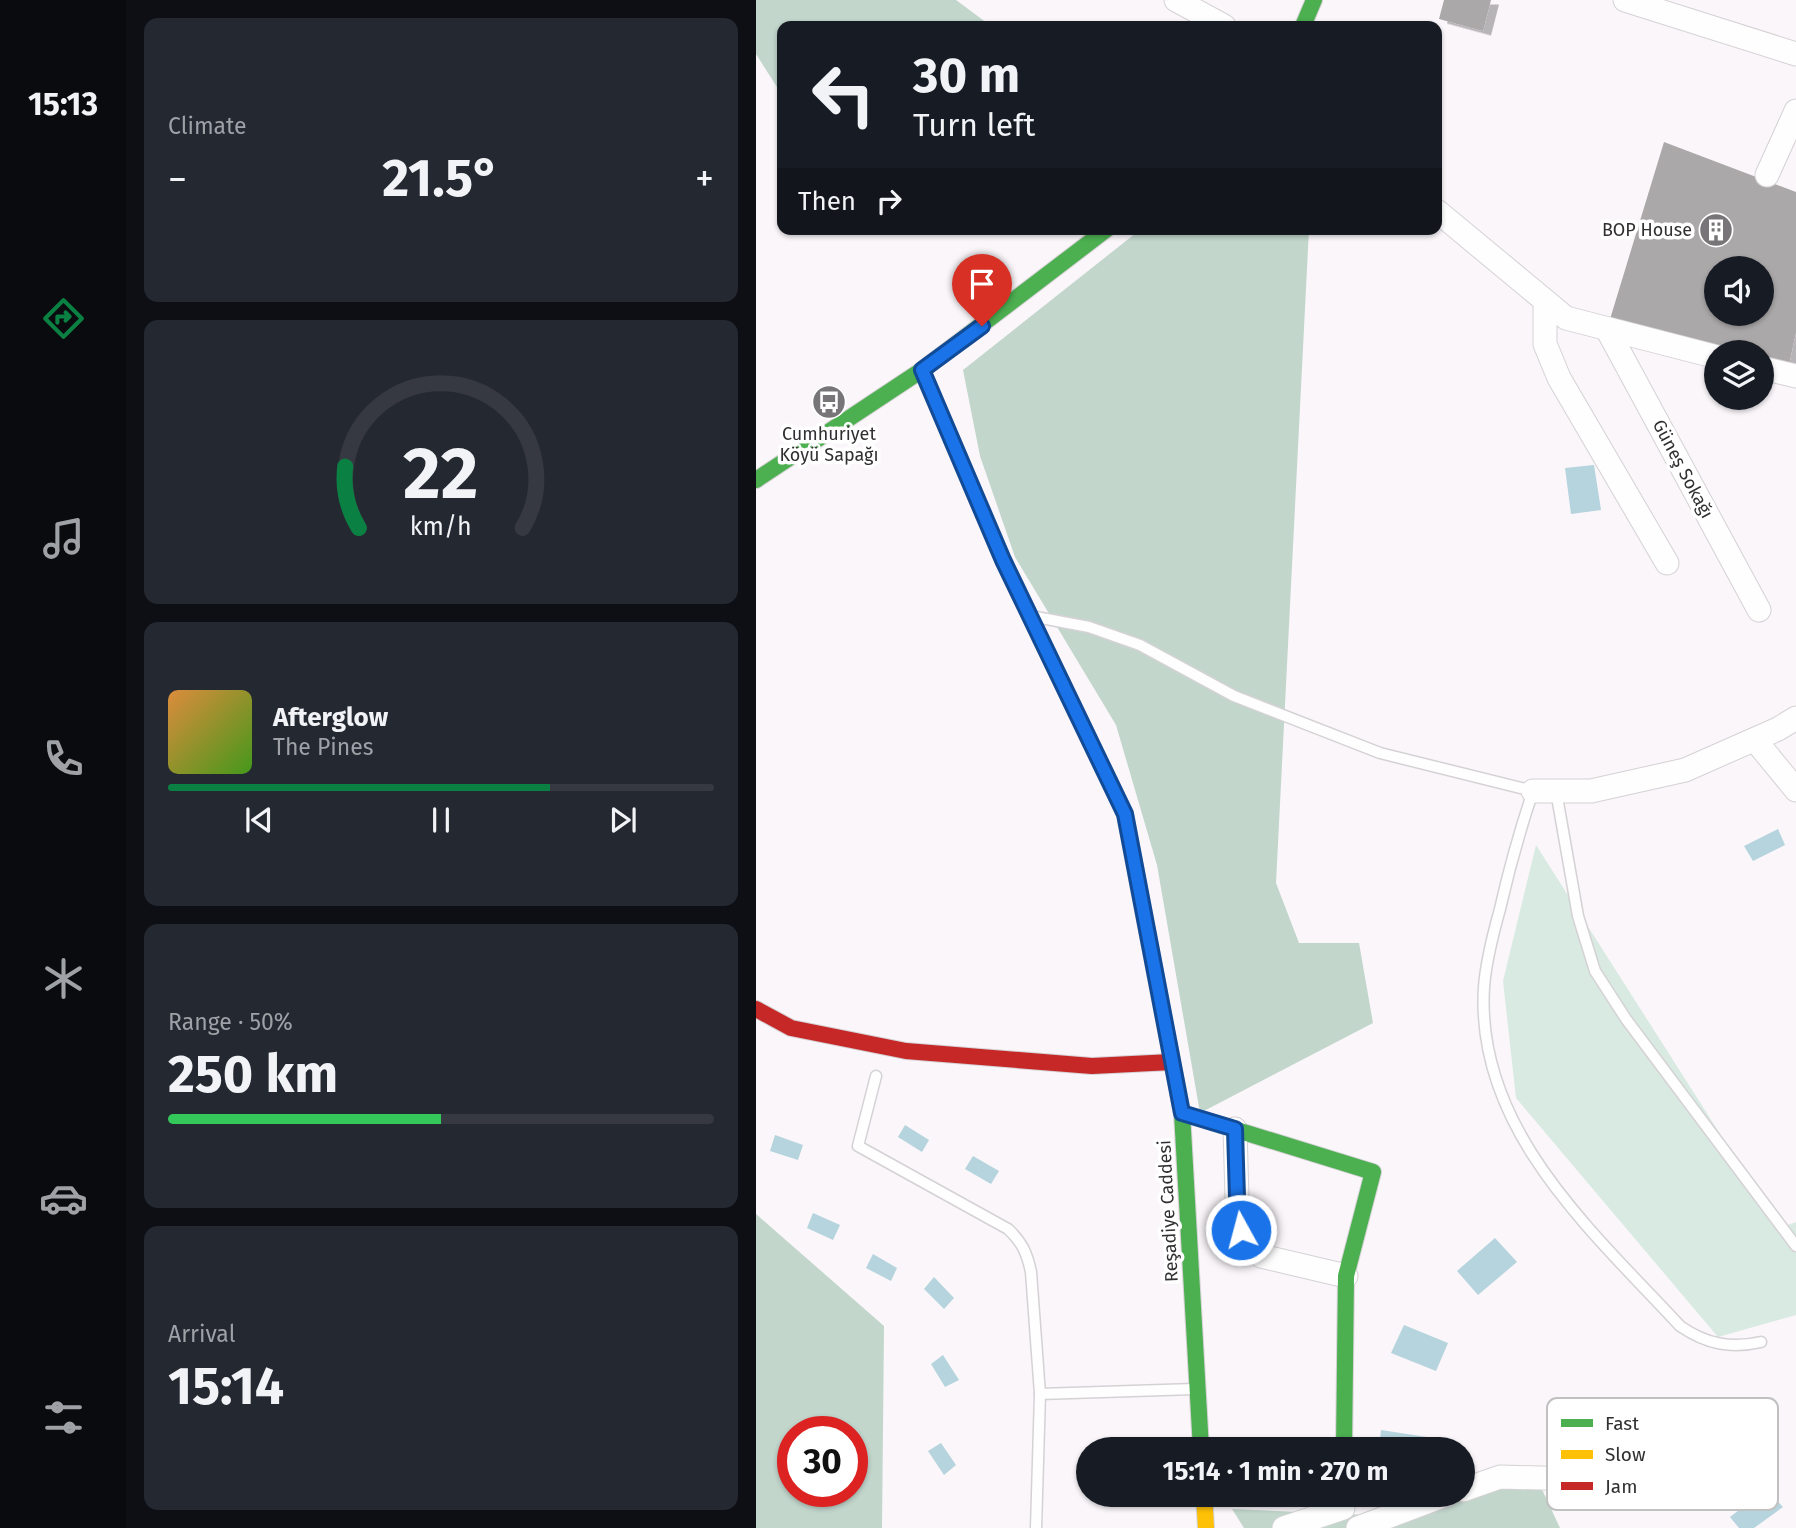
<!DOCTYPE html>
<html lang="en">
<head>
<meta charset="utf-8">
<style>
  :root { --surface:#171b24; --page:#242831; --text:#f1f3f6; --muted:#9ea1a6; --line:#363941; --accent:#0b8043 }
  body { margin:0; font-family:"Fira Sans",sans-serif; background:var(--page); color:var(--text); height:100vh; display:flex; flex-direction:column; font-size:26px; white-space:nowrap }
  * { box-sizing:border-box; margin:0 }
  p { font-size:23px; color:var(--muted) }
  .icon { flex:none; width:38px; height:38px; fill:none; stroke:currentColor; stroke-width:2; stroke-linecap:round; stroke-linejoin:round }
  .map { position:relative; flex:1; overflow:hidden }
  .side { display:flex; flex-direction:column; gap:18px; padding:18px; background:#0d0f14; width:630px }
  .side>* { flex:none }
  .banner { position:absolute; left:21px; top:21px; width:665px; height:214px; border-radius:14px; box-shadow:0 2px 5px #0004; background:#171b24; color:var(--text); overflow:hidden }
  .controls { position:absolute; left:948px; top:256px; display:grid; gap:14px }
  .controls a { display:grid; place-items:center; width:70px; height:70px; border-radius:50%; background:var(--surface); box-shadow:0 2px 5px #0004; font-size:35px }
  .speed { position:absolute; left:21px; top:1416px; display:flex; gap:14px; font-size:35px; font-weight:700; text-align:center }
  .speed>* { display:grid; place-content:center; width:91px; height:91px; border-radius:50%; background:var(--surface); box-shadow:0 2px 5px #0004; line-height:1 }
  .speed .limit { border:10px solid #d22; background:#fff; color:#111 }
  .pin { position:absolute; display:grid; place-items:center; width:60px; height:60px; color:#fff; margin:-72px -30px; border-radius:50% 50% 50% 0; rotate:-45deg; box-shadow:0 0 7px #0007 }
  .pin .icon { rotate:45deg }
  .me { position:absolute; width:77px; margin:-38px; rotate:353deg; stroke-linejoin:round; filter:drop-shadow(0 0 5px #0008) }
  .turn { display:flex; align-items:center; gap:24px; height:147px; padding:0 21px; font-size:32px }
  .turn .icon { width:91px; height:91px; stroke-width:2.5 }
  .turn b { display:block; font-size:49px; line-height:60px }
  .then { display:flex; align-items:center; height:66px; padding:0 21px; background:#0003; gap:14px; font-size:26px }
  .big { font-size:52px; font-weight:700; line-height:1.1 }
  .side .tile { flex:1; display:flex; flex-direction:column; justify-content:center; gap:10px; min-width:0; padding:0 24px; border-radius:14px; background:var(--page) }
  .side .dial { align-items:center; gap:0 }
  .dial svg { height:182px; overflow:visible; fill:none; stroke:var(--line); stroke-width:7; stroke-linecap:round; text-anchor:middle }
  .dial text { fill:var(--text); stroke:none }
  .song { display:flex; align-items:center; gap:21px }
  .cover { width:84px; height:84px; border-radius:10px; background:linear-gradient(135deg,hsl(30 70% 55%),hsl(100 70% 35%)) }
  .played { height:7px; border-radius:4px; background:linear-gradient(90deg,var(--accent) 70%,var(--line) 70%) }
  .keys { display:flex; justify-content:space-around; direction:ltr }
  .heat { display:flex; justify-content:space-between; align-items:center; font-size:38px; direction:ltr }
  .charge { height:10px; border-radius:5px; background:linear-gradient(90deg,#34c759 50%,var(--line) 0) }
  .trip { position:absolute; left:320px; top:1437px; width:399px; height:70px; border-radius:35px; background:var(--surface); box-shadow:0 2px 5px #0004; font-weight:700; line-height:70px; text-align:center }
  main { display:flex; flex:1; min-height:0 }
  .tab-bar { display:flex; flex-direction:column; width:126px; justify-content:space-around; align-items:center; background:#090b0e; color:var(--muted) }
  .tab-bar .icon { width:49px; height:49px }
  .tab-bar .active { color:var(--accent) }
  .tab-bar b { font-size:32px; color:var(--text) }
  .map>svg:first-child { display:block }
  .green { fill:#d8eae1 }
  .forest { fill:#c2d6cc; fill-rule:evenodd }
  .water { fill:#b5d4dd }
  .building { fill:#aba8a9; fill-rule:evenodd; filter:url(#shadow) }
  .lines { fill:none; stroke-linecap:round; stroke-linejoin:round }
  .lane-casing { stroke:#d5d2d5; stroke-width:13 }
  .street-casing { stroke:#d5d2d5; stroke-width:25 }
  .fast-casing { stroke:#d5d2d5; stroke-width:18 }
  .slow-casing { stroke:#d5d2d5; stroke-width:18 }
  .jam-casing { stroke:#d5d2d5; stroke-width:18 }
  .lane { stroke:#fefefe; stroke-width:10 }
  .street { stroke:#fefefe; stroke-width:23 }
  .fast { stroke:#4caf50; stroke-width:16 }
  .slow { stroke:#ffc107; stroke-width:16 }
  .jam { stroke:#c62828; stroke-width:16 }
  .route-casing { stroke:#114b97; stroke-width:18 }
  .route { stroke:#1a73e8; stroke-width:12 }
  .labels { text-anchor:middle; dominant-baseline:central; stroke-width:7; stroke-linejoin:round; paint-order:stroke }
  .poi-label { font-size:18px; fill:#312f31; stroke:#fff; text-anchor:end }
  .street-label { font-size:18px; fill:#312f31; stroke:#fff }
  .key { fill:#fff; stroke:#c1c1c1; stroke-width:2 }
  .key-label { font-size:19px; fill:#312f31 }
</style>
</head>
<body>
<main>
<nav class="tab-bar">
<b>15:13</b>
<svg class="icon active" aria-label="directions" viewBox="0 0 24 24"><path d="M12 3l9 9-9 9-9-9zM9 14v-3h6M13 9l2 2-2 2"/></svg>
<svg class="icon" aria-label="music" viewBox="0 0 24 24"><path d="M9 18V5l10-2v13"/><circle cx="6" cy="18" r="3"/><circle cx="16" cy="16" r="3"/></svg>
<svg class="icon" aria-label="phone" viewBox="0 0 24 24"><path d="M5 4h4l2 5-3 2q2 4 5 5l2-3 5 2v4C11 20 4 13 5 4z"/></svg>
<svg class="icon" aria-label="climate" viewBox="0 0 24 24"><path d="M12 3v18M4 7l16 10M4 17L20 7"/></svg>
<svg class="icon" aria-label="car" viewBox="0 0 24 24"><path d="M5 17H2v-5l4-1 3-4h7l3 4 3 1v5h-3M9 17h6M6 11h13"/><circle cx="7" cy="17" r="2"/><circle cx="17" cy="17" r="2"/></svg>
<svg class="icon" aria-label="filters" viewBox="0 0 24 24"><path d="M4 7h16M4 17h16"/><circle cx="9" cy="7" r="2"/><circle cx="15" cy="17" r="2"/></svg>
</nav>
<section class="side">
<div class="tile"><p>Climate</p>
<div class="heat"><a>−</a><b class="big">21.5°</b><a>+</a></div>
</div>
<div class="tile dial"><svg viewBox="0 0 100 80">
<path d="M14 69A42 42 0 1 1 86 69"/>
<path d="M14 69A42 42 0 0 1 8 42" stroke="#0b8043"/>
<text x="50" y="56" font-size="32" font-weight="700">22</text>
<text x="50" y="72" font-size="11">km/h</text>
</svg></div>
<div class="tile">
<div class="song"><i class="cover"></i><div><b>Afterglow</b><p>The Pines</p></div></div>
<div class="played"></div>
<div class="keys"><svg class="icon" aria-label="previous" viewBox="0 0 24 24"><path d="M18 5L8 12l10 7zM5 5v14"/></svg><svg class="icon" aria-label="pause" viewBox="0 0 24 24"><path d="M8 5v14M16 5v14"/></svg><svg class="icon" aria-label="next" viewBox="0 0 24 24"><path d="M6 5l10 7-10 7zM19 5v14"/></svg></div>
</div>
<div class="tile"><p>Range · 50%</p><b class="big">250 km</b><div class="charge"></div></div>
<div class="tile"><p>Arrival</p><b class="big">15:14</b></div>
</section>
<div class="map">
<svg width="1040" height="1528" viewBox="0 0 1040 1528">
  <defs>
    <filter id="shadow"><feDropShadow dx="8" dy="4.5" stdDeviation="0" flood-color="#0004"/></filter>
  </defs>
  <rect width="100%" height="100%" fill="#faf6fa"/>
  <!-- green -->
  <polygon class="green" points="780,845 1024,1228 1040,1222 1040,1315 962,1337 760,1098 747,981"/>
  <!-- forest -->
  <g class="forest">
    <polygon points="0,0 200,0 235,26 26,26 26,95 0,54"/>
    <polygon points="385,229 553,229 520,883 543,943 603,943 617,1023 444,1113 401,865 360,725 259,557 224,456 207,370"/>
    <path d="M 0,1214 L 128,1326 L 126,1528 L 0,1528 ZM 37,1432 L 96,1432 L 96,1491 L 37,1491 Z"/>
    <polygon points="776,1468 804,1528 488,1528 476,1509 613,1515"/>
  </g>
  <!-- water -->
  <g class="water">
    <polygon points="838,465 845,510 815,514 809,468"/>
    <polygon points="1022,829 1029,845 997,861 988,846"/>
    <polygon points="149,1125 173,1140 166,1152 142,1137"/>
    <polygon points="19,1135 47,1145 42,1160 14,1151"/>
    <polygon points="217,1156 243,1171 235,1184 209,1169"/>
    <polygon points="57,1213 84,1225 77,1240 51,1228"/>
    <polygon points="739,1238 761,1262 722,1295 701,1271"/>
    <polygon points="117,1254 141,1268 135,1281 110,1268"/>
    <polygon points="178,1277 198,1298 188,1309 168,1289"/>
    <polygon points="648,1325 692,1343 680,1371 635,1353"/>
    <polygon points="187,1355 203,1380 189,1387 175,1364"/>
    <polygon points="625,1430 671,1437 670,1449 623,1449"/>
    <polygon points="185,1443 200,1465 188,1475 172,1451"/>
    <polygon points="1010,1489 1027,1507 998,1528 983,1528 974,1517"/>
  </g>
  <!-- building -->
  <g class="building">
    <polygon points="688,0 735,0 727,31 683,19"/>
    <path d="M 908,142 L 1040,192 L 1040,332 L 1031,374 L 1006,367 L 1006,352 L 961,352 L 851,329 ZM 961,268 L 1006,268 L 1006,313 L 961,313 Z"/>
  </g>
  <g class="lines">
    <!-- lane casing -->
    <g class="lane-casing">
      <g id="lane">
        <path d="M 280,617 L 333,627 L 384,645 L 478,696 L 624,753 L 777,791 C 764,830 753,869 744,909 C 737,934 730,960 728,987 C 719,1129 836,1231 924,1326 C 950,1344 975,1349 1005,1342"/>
        <polyline points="800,791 822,916 839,971 870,1019 1040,1246"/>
        <path d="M 120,1076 L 102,1146 L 252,1229 C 266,1242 271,1253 275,1272 L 284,1394 L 280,1528"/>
        <polyline points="284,1394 438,1389"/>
      </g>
    </g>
    <!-- street casing -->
    <g class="street-casing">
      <g id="street">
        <polyline points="420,0 468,26"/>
        <polyline points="869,0 1040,54"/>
        <polyline points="1011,175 1040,111"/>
        <polyline points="681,211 810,318 961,357"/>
        <polyline points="789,301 789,344 803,378 911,563"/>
        <polyline points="851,329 1003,610"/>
        <polyline points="1006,368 1040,376"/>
        <polyline points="999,740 1040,790"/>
        <polyline points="777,791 835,791 929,770 1022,729 1040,718"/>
        <polyline points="479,1129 481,1198 485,1230 505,1256 590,1276"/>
        <polyline points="707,1490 744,1477 822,1479"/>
        <polyline points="528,1528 587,1508 587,1494"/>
        <polyline points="602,1528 692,1494"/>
      </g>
    </g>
    <!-- fast casing -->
    <g class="fast-casing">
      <g id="fast">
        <polyline points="547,26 558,0"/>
        <polyline points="0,480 166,370 351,229"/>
        <polyline points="383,889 426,1113 445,1449"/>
        <polyline points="426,1113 617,1172 590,1276 588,1449"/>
      </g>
    </g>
    <!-- slow casing -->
    <g class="slow-casing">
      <g id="slow">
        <polyline points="166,370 247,560 369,814 383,889"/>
        <polyline points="448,1494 450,1528"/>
      </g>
    </g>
    <!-- jam casing -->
    <g class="jam-casing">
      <polyline id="jam" points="0,1009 35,1028 150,1051 336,1066 416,1062"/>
    </g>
    <!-- lane -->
    <use href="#lane" class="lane"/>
    <!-- street -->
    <use href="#street" class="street"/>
    <!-- fast -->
    <use href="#fast" class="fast"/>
    <!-- slow -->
    <use href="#slow" class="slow"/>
    <!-- jam -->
    <use href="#jam" class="jam"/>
  </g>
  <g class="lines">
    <!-- route casing -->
    <g class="route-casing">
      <polyline id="route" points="226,326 166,370 247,560 369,814 426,1113 479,1129 481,1198 485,1230"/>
    </g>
    <!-- route -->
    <use href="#route" class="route"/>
  </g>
  <!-- icons -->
  <defs>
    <g id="building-disc" transform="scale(1.75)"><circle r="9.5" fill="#777577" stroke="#fff"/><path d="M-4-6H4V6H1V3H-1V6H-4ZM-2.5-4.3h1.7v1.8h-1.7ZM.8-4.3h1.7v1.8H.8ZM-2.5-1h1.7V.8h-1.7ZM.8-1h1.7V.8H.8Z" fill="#fff"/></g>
    <g id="bus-disc" transform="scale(1.75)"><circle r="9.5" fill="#777577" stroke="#fff"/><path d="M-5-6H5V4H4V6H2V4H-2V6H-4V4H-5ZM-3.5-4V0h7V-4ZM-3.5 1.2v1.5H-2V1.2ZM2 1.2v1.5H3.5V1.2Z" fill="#fff"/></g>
  </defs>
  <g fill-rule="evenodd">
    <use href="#building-disc" x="960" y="230"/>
    <use href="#bus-disc" x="73" y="402"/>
  </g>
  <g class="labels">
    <!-- poi labels -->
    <g class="poi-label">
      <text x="936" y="230">BOP House</text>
      <text x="73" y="434" text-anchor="middle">Cumhuriyet<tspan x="73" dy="21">Köyü Sapağı</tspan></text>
    </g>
    <!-- street labels -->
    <g class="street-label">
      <text transform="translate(927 469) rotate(62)">Güneş Sokağı</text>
      <text transform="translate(412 1211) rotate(-93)">Reşadiye Caddesi</text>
    </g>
  </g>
  <!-- legend -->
  <rect x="791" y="1398" width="231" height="112" rx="10" class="key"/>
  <rect x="805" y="1419" width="32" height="8" fill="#4caf50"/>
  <rect x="805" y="1450" width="32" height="9" fill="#ffc107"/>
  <rect x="805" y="1482" width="32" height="8" fill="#c62828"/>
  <g class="key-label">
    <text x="849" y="1430">Fast</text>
    <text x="849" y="1461">Slow</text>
    <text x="849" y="1493">Jam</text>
  </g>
</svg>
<div class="controls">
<a><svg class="icon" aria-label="sound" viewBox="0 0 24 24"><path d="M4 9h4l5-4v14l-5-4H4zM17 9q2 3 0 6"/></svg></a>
<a><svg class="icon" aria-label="layers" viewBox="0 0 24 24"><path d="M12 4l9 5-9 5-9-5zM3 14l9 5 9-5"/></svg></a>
</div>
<div class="speed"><div class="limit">30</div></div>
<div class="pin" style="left:226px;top:326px;background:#d93025"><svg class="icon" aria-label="arrive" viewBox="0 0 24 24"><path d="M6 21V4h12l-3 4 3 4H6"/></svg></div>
<svg class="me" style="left:485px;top:1230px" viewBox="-20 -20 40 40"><circle r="17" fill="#1a73e8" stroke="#fff" stroke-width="3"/><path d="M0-11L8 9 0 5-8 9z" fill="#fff"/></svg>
<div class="trip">15:14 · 1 min · 270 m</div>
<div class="banner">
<div class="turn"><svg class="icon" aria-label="left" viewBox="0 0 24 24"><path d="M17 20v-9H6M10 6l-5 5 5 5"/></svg><div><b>30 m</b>Turn left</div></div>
<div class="then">Then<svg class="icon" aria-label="right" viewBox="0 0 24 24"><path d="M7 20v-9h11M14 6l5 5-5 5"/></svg></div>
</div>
</div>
</main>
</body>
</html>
